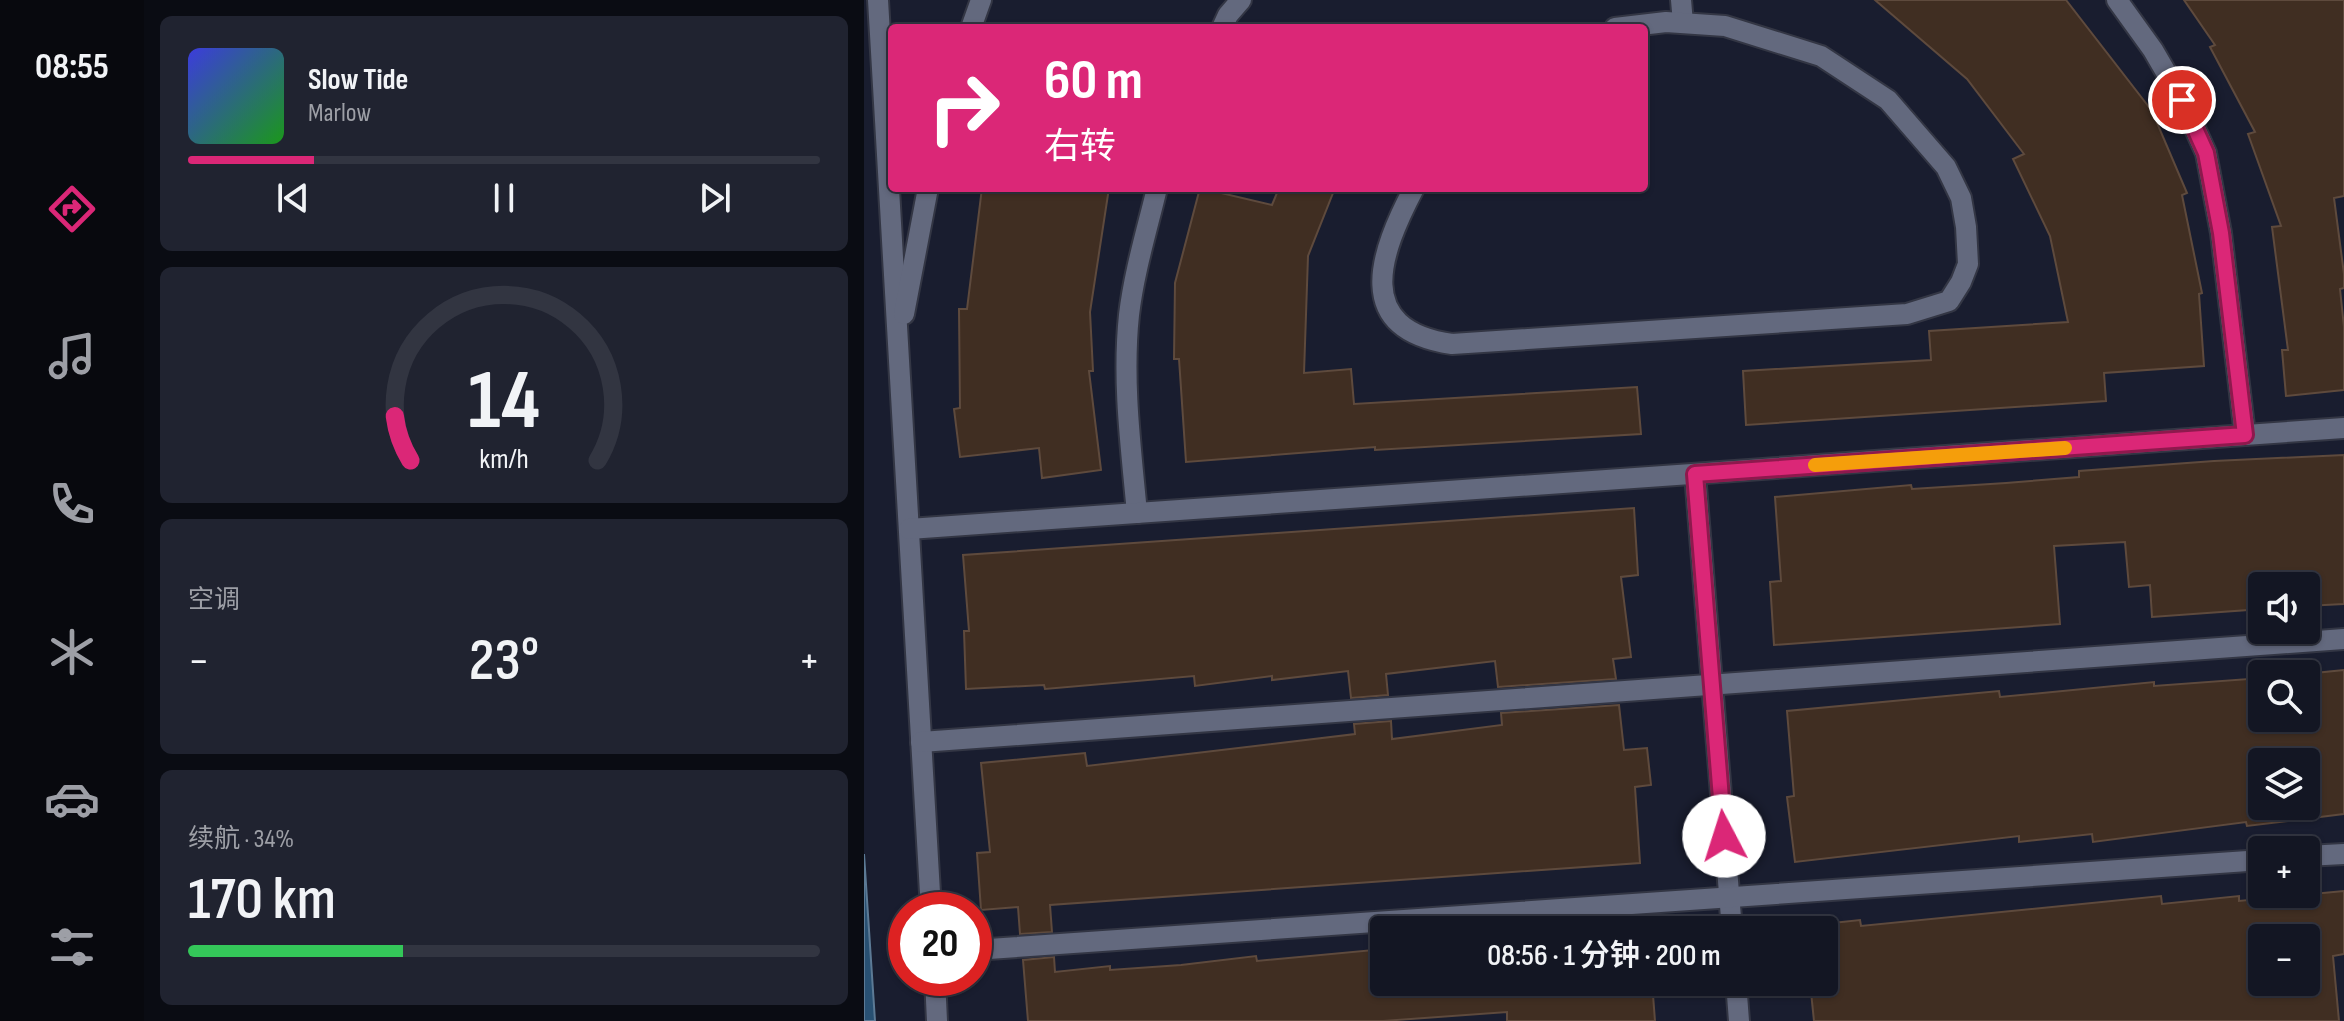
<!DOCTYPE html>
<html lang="zh">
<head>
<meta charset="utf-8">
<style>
  :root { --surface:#131623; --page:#202330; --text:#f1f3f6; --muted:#9d9fa6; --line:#323541; --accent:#db2777 }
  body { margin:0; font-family:"Sofia Sans Condensed","Noto Sans SC",sans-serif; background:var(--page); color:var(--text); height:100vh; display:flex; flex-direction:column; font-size:30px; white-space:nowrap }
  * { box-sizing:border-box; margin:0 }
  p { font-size:26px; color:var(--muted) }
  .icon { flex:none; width:44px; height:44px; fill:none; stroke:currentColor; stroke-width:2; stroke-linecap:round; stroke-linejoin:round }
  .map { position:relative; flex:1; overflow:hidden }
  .drawer { display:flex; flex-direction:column; gap:16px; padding:16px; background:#0a0c13; width:720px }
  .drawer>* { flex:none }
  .guide { position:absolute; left:24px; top:24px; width:760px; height:168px; border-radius:8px; box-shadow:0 2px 6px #0004,0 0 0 2px var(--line); background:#db2777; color:#fff; overflow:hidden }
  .tools { position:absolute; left:1384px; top:572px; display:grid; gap:16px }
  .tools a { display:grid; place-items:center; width:72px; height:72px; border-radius:8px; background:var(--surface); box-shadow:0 2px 6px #0004,0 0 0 2px var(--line); font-size:40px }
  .speed { position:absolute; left:24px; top:892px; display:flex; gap:16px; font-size:40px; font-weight:700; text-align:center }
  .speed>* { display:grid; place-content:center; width:104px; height:104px; border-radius:50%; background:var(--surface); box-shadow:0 2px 6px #0004,0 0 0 2px var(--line); line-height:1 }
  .speed .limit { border:12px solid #d22; background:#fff; color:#111 }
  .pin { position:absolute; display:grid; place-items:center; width:68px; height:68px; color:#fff; margin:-34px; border:4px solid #fff; border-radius:50%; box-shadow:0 2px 8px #0007 }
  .me { position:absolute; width:88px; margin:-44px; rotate:355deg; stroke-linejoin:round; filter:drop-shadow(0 0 6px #0008) }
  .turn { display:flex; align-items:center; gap:28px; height:168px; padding:0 24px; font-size:36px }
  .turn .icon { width:104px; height:104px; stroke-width:2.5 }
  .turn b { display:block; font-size:56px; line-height:68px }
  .big { font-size:60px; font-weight:600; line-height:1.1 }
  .drawer .tile { flex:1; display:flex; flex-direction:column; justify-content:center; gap:12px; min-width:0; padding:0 28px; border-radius:12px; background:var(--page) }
  .drawer .dial { align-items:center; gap:0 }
  .dial svg { height:208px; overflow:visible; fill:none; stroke:var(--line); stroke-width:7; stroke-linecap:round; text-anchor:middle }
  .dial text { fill:var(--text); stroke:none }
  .song { display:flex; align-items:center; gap:24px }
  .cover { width:96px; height:96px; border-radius:12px; background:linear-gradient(135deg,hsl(240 70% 55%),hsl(120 70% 35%)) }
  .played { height:8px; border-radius:4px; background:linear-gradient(90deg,var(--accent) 20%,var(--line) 20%) }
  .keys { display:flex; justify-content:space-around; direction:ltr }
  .heat { display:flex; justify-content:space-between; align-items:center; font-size:44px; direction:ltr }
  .charge { height:12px; border-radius:6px; background:linear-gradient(90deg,#34c759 34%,var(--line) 0) }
  .trip { position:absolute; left:506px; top:916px; width:468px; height:80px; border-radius:8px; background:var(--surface); box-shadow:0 2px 6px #0004,0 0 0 2px var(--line); font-weight:600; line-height:80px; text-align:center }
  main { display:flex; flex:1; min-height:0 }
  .dock { display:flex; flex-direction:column; width:144px; justify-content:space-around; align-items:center; background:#08090e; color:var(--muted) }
  .dock .icon { width:56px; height:56px }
  .dock .active { color:var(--accent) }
  .dock b { font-size:36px; color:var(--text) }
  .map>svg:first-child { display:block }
  .water { fill:#285072; stroke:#5c7a95; stroke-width:2 }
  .building { fill:#402e22; stroke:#5e4a3d; stroke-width:2; fill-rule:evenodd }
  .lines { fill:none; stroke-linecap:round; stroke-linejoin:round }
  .minor-casing { stroke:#333644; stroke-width:24 }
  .minor { stroke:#63697e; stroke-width:20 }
  .route-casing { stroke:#8e194d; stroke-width:20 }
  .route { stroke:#db2777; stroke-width:14 }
  .slow { stroke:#f59e0b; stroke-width:14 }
</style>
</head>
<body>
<main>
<nav class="dock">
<b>08:55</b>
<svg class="icon active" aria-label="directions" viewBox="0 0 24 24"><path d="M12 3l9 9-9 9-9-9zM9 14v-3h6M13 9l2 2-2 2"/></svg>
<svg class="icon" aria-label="music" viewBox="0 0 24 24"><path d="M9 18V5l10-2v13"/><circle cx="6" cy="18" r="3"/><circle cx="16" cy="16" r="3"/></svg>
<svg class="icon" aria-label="phone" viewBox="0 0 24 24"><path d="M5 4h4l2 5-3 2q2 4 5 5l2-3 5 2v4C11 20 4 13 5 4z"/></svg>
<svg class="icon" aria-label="climate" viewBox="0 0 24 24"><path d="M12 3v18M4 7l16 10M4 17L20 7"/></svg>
<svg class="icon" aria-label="car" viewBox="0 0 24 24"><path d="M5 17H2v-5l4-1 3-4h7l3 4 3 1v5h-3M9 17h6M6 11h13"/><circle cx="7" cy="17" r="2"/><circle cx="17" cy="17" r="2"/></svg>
<svg class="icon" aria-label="filters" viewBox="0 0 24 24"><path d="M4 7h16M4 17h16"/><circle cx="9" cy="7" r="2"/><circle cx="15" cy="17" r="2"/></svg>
</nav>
<section class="drawer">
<div class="tile">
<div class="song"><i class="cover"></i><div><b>Slow Tide</b><p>Marlow</p></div></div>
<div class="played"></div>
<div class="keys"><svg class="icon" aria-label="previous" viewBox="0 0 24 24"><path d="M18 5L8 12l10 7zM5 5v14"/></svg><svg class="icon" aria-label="pause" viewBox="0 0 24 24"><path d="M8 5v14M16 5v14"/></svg><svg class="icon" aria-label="next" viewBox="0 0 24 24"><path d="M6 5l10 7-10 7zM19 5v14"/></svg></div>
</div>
<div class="tile dial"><svg viewBox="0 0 100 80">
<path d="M14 69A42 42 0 1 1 86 69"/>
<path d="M14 69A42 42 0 0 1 8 52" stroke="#db2777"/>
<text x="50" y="56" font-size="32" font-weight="700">14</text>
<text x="50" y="72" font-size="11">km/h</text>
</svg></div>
<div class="tile"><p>空调</p>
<div class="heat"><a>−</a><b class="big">23°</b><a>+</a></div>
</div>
<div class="tile"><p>续航 · 34%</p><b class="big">170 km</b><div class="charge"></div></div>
</section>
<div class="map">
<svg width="1480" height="1021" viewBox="0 0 1480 1021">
  <rect width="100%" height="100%" fill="#191d2f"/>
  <!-- water -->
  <polygon class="water" points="0,854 11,1021 0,1021"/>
  <!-- building -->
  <g class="building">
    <polygon points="1011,0 1202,0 1288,111 1323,193 1318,195 1338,293 1335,294 1340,366 1240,373 1242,401 882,425 879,371 1067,360 1065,331 1204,322 1186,236 1149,159 1160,154 1103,79"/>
    <polygon points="1320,0 1480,0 1480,196 1470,198 1480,274 1480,288 1476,289 1480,327 1480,390 1422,396 1418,350 1424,350 1408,227 1417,226 1384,134 1391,132 1346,47 1351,45"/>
    <polygon points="118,188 245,188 226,312 229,371 225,371 237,470 178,478 175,448 96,457 90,409 96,408 95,309 103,309"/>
    <polygon points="336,188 408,205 415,188 471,188 444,256 440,373 487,369 490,404 773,387 777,434 511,450 511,447 322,462 315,359 310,359 311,283"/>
    <polygon points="1480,455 1480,604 1442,606 1442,586 1398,586 1398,609 1288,617 1286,585 1265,587 1261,542 1190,546 1196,624 910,645 906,582 917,581 911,497 1047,485 1048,489 1142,483 1215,477 1215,471 1350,461"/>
    <polygon points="770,508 774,575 757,577 767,657 749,659 752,679 634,687 631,661 522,674 524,695 487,698 484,671 408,680 408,676 331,686 330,676 181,689 180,685 102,689 100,631 105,631 99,555"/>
    <path d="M 1480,670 L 1480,814 L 1383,826 L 1382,822 L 1229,842 L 1228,834 L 1155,842 L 1155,836 L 931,862 L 923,797 L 930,796 L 923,711 L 1135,691 L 1136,697 L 1290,682 L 1290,686 L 1398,678 L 1398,718 L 1442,718 L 1441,674 ZM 1398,762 L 1442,762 L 1442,806 L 1398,806 Z"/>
    <polygon points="755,705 760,750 783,748 787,785 771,787 776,863 186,905 188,932 156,934 154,907 117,910 113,853 126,852 117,763 221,753 223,766 491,734 490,724 527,721 528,739 638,725 637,713"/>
    <path d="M 1480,891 L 1480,954 L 1469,956 L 1475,1021 L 950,1021 L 946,982 L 960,982 L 960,930 L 941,930 L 941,926 L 996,920 L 997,926 L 1297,896 L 1298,904 L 1375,896 L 1375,901 ZM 1398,938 L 1442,938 L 1442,982 L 1398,982 Z"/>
    <polygon points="520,949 520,982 788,982 791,1021 643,1021 643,1012 519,1021 164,1021 159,960 190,957 191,972 246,966 246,970 317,965 392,956 393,961"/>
  </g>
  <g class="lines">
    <!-- minor casing -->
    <g class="minor-casing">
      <g id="minor">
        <polyline points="14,0 67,910"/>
        <polyline points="817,0 819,23"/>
        <polyline points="1253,0 1289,50 1318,100 1342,153 1357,233 1381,435"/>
        <polyline points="107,28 117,0"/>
        <polyline points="358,28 364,15 377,0"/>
        <path d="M 550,188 C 516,253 487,329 588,344 L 1043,314 L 1085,301 L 1097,282 L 1104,264 L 1102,227 L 1097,198 L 1082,167 L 1024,100 L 957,56 L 861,26 L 802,22 L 751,28"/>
        <polyline points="40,314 64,188"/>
        <polyline points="831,474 868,930"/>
        <path d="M 273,513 C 267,448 258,381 265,315 C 270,272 283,230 293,188"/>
        <polyline points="45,529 1480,428"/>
        <polyline points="57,742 1480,639"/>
        <polyline points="1442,856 1480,854"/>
        <polyline points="110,950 1398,860"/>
        <polyline points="71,978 73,1021"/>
        <polyline points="872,982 875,1021"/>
      </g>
    </g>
    <!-- minor -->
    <use href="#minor" class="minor"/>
  </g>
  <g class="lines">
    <!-- route casing -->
    <g class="route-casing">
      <polyline id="route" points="860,836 831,474 1381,435 1357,233 1342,153 1318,100"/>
    </g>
    <!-- route -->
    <use href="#route" class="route"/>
    <!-- slow -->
    <polyline class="slow" points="951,465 1201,448"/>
  </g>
</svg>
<div class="tools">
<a><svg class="icon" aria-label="sound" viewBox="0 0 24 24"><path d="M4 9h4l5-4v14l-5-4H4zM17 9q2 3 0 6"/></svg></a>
<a><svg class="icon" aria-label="search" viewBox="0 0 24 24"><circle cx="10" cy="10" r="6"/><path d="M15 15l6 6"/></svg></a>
<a><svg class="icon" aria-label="layers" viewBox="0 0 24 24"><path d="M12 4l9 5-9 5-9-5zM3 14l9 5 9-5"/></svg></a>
<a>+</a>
<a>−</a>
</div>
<div class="speed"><div class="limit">20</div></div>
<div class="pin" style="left:1318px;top:100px;background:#d93025"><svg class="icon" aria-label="arrive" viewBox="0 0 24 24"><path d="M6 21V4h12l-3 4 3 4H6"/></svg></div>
<svg class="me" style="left:860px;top:836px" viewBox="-20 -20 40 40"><circle r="19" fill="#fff"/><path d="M0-13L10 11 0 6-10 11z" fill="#db2777"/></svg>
<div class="trip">08:56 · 1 分钟 · 200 m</div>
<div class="guide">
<div class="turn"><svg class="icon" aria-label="right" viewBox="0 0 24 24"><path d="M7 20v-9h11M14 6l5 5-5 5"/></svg><div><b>60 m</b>右转</div></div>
</div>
</div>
</main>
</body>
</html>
